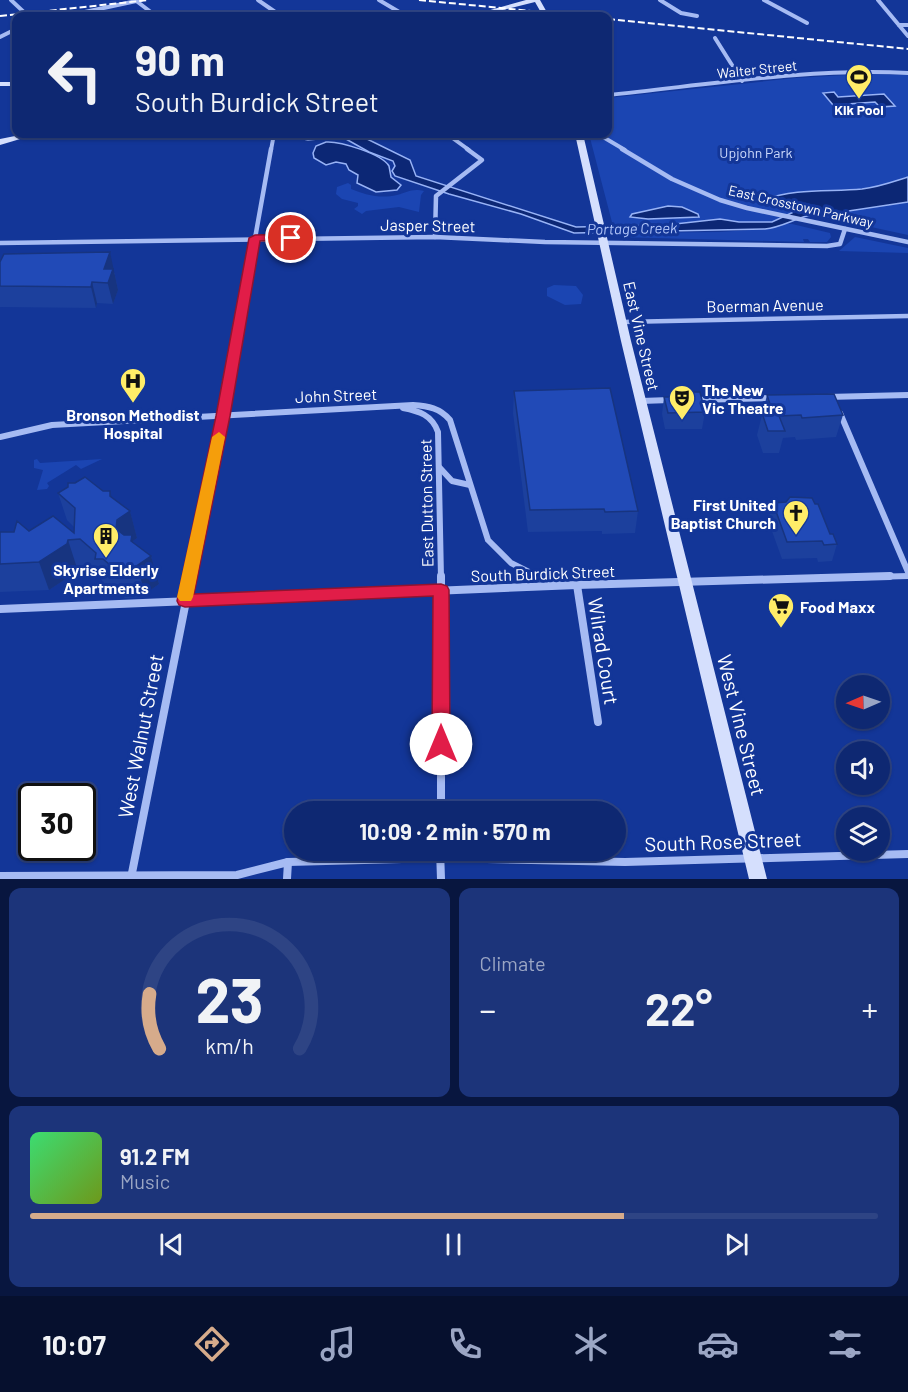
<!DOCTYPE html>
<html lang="en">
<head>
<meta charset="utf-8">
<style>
  :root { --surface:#0e2872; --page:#1c347a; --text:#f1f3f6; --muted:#9ba6c4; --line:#2e4484; --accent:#d6ab8b }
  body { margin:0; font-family:Barlow,sans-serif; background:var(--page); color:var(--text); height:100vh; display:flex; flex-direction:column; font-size:22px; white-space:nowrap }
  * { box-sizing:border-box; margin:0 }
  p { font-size:20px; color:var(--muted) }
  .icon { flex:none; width:33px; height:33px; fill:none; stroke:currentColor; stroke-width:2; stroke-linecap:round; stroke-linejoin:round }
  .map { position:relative; height:879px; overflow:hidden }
  .panel { display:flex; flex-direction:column; gap:9px; padding:9px; background:#08163f; flex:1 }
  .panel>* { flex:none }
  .guide { position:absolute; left:12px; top:12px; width:600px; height:126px; border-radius:12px; box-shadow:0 2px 4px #0004,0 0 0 2px var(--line); background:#0e2872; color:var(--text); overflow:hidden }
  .needle { width:39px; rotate:268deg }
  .buttons { position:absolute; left:836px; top:675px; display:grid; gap:12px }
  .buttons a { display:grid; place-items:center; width:54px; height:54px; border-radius:50%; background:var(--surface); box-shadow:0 2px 4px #0004,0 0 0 2px var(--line); font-size:30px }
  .speed { position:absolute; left:18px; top:783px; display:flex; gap:12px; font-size:30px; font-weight:700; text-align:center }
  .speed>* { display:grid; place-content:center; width:78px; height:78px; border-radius:50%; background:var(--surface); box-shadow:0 2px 4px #0004,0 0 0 2px var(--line); line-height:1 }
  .speed .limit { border:3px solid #111; border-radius:9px; background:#fff; color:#111 }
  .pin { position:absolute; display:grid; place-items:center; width:51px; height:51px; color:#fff; margin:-26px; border:3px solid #fff; border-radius:50%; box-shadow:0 2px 6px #0007 }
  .me { position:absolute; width:66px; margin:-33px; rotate:0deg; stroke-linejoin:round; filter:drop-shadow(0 0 4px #0008) }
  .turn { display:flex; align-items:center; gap:21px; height:126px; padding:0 24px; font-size:27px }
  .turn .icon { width:78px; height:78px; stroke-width:2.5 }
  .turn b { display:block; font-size:42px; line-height:51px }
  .big { font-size:45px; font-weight:700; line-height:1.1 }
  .panel .tile { flex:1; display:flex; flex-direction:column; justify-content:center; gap:9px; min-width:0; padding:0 21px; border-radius:12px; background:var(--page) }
  .panel .dial { align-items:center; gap:0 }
  .dial svg { height:156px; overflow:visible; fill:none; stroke:var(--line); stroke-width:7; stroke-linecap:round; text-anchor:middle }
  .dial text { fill:var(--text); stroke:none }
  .song { display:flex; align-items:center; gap:18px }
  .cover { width:72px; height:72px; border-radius:9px; background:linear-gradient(135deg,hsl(140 70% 55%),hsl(80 70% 35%)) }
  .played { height:6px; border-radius:3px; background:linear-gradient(90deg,var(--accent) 70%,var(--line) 70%) }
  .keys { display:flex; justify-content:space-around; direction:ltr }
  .heat { display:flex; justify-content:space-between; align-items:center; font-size:33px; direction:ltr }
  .panel .tiles { flex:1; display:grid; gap:9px; grid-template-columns:1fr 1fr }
  .tile:last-child { grid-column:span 2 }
  .trip { position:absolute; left:284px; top:801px; width:342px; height:60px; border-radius:30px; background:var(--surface); box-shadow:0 2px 4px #0004,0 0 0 2px var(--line); font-weight:700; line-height:60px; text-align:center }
  .dock { display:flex; height:96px; justify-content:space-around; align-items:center; background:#06102e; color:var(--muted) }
  .dock .icon { width:42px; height:42px }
  .dock .selected { color:var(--accent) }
  .dock b { font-size:27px; color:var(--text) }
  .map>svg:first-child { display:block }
  .green { fill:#1b45b2 }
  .water { fill:#0c2775; stroke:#98b3f6; stroke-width:1.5 }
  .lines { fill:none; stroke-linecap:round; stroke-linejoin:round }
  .street-far3 { stroke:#a6bbf3; stroke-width:4 }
  .street-far2 { stroke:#a6bbf3; stroke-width:4.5 }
  .street-far1 { stroke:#a6bbf3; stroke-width:6 }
  .street { stroke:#a6bbf3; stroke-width:8 }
  .secondary { fill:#d5dffd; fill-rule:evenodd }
  .rail { stroke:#fff; stroke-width:2; stroke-dasharray:7 3; stroke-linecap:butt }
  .wall { fill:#1c409d }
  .shaded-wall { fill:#173480 }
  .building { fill:#214ab7; stroke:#173480; stroke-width:1.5 }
  .route { fill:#e11d48; stroke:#92132f; stroke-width:1.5 }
  .slow { fill:#f59e0b }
  .labels { text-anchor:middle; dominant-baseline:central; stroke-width:6; stroke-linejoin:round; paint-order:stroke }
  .far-street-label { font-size:14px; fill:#fff; stroke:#133698 }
  .far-poi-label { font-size:14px; font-weight:bold; fill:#fff; stroke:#133698 }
  .far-park-label { font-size:14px; fill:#cedbfd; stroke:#133698 }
  .far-water-label { font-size:15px; font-style:italic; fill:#b2c6f9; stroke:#133698 }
  .street-label { font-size:16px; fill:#fff; stroke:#133698 }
  .poi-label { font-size:16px; font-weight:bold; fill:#fff; stroke:#133698; text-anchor:start }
  .near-street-label { font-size:20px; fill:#fff; stroke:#133698 }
</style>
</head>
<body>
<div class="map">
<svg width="908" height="879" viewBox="0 0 908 879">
  <rect width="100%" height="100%" fill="#133698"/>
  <!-- green -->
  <g class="green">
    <polygon points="865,74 908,75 908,195 799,209 772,222 739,222 720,219 686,223 613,226 589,134 608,134 608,98 796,78"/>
    <path d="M 348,183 L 351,185 L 351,189 C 366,195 380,199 397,195 C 408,192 412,188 424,191 L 421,195 L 419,212 L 399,207 L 366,211 L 362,214 L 354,209 L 358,206 L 358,203 L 342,199 L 336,194 L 337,187 Z"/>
    <polygon points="908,202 908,235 811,214 822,215"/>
    <polygon points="786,224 792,224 830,233 831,237 827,242 810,242 808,239 803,239 804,242 618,237 615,233 720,232 765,229"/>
    <polygon points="855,237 908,248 908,253 839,251"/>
    <polygon points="554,285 576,286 583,295 581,304 565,305 547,296 547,288"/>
    <polygon points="37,459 40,463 102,459 81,469 76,465 47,483 49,486 47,489 37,490 43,470 34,468 34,460"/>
  </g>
  <!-- water -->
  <g class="water">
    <polygon points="834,92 838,97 884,94 895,106 880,107 875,102 833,105 823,93"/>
    <path d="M 280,134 L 354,134 L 361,136 L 410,160 L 416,176 L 576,227 L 666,225 L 720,219 L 739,222 L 772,222 L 798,210 L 792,205 L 763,200 C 796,188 829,192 862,189 C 879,187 892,182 908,177 L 908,202 L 822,215 C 804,212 786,227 765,229 L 574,233 L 521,214 L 449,194 L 395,176 L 392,171 L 395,166 L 393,161 L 369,152 L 346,139 L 338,137 L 308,140 Z"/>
    <path d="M 326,142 C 340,141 382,154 389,166 L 391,177 L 401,185 L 397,190 L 376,192 L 357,183 L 358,175 L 349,170 L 346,164 L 336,162 L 326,165 L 314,158 L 313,153 L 316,146 Z"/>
    <polygon points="668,206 682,207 698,214 699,217 648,219 630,217 632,214"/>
  </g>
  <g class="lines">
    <!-- street-far3 -->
    <g class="street-far3">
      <polyline points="11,0 28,16"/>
      <polyline points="135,0 156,16"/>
      <polyline points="258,0 281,16"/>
      <polyline points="379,0 406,16"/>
      <polyline points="660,0 681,13 697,16"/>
      <polyline points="764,0 807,23"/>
      <polyline points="878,0 908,36"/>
      <polyline points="66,16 141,0"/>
      <polyline points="899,25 908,25"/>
      <polyline points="0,37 16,29"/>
      <polyline points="715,38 742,81"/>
      <path d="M 608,95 C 707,85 808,68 908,73"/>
      <polyline points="447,134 469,150"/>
      <polyline points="598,134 625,150"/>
      <polyline points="271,150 274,134"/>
    </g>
    <!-- street-far2 -->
    <g class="street-far2">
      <polyline points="622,149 672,179 720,200 747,208 908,242"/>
      <polyline points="435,237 436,196 482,160 467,149"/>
      <polyline points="0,243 435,237 545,242 827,246 840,244 845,229"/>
      <polyline points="622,322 908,316"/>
      <polyline points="237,339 271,149"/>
    </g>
    <!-- street-far1 -->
    <g class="street-far1">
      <polyline points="827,397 908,395"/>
      <polyline points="695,400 772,398"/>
      <polyline points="641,401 670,400"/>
      <path d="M 403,408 C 419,411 432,415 438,432 L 441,578"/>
      <polyline points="840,413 908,572"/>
      <path d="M 0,437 L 52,425 L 413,405 C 428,406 440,408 450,420 L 488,540 L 511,563 L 541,578"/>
      <polyline points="440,468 452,481 470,485"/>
      <polyline points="191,578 237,338"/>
      <polyline points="835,578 908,576"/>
    </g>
    <!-- street -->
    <g class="street">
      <polyline points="441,576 441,812"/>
      <polyline points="536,576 559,583"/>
      <polyline points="577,585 598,722"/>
      <polyline points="0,609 577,585 890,576"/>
      <polyline points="440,850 441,879"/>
      <polyline points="0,876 237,875 288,862 440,858 625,862 908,854"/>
      <polyline points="131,878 191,576"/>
      <polyline points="287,879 288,862"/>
    </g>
    <!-- secondary -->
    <g class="secondary">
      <polygon points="526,0 540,0 549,16 543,16 535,2 478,16 469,16"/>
      <rect x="0" y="82" width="16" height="4"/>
      <polygon points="25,134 37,134 0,145 0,139"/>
      <polygon points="575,134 583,134 631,341 767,879 749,879 621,341"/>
    </g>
    <!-- rail -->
    <g class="rail">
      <polyline points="419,0 582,16"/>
      <polyline points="0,16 149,0"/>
      <polyline points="608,19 908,49"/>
    </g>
  </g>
  <!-- wall -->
  <g class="wall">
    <polygon points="0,262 115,273 115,275 118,290 113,304 97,303 96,308 0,307"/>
    <polygon points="514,391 638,511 635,533 602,534 602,531 528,532 513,413"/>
    <polygon points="680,392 705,412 702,429 665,429 662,414 664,397 679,397"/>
    <polygon points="767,395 843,415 836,437 796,440 795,437 783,438 779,453 763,453 757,435"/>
    <polygon points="68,487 110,491 111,497 130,511 137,538 133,541 134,543 151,556 159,584 145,594 146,597 125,598 112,586 104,586 101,578 89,567 77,568 76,572 49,590 0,592 0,532 29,531 74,533 74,527 67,520 58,493"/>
    <polygon points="773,503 815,504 830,534 837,544 832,561 818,562 817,558 782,559 768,520"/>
  </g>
  <!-- shaded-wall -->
  <g class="shaded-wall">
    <polygon points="110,252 118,290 113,304 104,269"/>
    <polygon points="92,282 97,303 96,308 91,287"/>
    <polygon points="110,491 118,520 130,511 137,538 133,541 139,562 151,556 159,584 145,594 138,569 136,569 116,529"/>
    <polygon points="68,540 77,568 76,572 49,590 39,562"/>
  </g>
  <!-- building -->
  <g class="building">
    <polygon points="110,252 104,269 113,269 108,283 92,282 91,287 0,286 0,262 4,254"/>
    <polygon points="610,388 638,511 605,512 604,509 530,510 514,391"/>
    <polygon points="680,392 700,392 705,412 668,413 664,397 681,397"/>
    <polygon points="834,394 843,415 802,418 801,415 779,416 785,431 768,431 762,413 773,413 767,395"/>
    <polygon points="85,477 103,491 110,491 110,496 130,511 117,520 116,529 124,535 132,535 131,541 151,556 135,567 138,569 116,570 103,559 95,559 96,553 80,539 68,540 67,544 39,562 0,564 0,532 14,532 17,521 29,531 53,516 74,533 75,508 58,493 68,487 68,483 75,483"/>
    <polygon points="790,497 812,498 815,504 818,504 830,534 833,534 837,544 824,545 822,541 787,542 773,503 786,502"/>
  </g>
  <!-- route -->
  <polygon class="route" points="291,234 295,235 295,240 260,241 230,416 194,594 441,584 447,586 449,590 450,744 447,750 441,752 434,750 432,744 433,596 185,607 179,605 177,601 216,416 249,238 255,235"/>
  <!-- slow -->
  <polygon class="slow" points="219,432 225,437 193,597 191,601 180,601 177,597 212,437"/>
  <!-- icons -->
  <defs>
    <g id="stadium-pin" transform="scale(1.35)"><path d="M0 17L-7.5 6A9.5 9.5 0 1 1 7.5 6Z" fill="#ffed68" stroke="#133698"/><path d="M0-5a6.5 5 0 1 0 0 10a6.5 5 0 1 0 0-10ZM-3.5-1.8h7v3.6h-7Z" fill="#111"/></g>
    <g id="hospital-pin" transform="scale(1.35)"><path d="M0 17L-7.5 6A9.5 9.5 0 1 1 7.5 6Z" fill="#ffed68" stroke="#133698"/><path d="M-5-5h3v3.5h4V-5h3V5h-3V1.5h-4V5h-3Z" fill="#111"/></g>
    <g id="theatre-pin" transform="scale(1.35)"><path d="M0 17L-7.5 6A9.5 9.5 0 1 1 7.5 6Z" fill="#ffed68" stroke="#133698"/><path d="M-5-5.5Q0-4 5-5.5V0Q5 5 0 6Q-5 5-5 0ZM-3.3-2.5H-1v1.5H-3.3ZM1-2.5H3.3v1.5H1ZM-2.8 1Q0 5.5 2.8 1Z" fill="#111"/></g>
    <g id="church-pin" transform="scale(1.35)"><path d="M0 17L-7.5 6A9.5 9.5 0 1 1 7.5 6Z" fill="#ffed68" stroke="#133698"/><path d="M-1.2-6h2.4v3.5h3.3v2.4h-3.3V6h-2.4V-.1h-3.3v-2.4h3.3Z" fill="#111"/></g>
    <g id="building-pin" transform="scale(1.35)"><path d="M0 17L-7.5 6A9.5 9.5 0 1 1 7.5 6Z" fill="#ffed68" stroke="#133698"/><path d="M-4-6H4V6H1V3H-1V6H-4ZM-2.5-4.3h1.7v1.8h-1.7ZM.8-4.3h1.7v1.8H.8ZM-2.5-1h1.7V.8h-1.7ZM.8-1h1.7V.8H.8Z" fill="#111"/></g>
    <g id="supermarket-pin" transform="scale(1.35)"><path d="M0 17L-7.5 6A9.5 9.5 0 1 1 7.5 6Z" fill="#ffed68" stroke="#133698"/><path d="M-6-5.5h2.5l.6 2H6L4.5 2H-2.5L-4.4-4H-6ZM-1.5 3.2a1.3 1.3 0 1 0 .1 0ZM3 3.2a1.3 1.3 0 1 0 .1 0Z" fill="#111"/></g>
  </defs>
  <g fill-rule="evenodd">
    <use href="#stadium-pin" x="859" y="77"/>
    <use href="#hospital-pin" x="133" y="381"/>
    <use href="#theatre-pin" x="682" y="398"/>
    <use href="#church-pin" x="796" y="513"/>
    <use href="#building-pin" x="106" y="536"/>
    <use href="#supermarket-pin" x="781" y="606"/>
  </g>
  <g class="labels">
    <!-- far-street labels -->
    <g class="far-street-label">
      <text transform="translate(757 69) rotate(-6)">Walter Street</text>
      <text transform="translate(801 206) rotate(13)">East Crosstown Parkway</text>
    </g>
    <!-- far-poi labels -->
    <g class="far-poi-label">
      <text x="859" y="109">Kik Pool</text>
    </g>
    <!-- far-park labels -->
    <g class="far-park-label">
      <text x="756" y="152">Upjohn Park</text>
    </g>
    <!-- far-water labels -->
    <g class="far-water-label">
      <text transform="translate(632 228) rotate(-1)">Portage Creek</text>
    </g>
    <!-- street labels -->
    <g class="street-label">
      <text transform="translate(428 225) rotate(1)">Jasper Street</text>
      <text transform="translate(765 305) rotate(-1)">Boerman Avenue</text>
      <text transform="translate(642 336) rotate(77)">East Vine Street</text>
      <text transform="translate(336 395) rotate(-2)">John Street</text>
      <text transform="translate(426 503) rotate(-91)">East Dutton Street</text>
      <text transform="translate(543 573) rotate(-2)">South Burdick Street</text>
    </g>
    <!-- poi labels -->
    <g class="poi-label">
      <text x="702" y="389">The New<tspan x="702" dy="18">Vic Theatre</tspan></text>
      <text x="133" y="414" text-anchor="middle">Bronson Methodist<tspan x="133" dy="18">Hospital</tspan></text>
      <text x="776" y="504" text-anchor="end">First United<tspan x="776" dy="18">Baptist Church</tspan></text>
      <text x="106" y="569" text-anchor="middle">Skyrise Elderly<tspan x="106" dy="18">Apartments</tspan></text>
      <text x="800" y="606">Food Maxx</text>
    </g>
    <!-- near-street labels -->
    <g class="near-street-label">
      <text transform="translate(604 651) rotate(81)">Wilrad Court</text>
      <text transform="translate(742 725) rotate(76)">West Vine Street</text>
      <text transform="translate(140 736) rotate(-79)">West Walnut Street</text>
      <text transform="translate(723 841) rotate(-2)">South Rose Street</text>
    </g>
  </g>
</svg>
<div class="buttons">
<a><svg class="needle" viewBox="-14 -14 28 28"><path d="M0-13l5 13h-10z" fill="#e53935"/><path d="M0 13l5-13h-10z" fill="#9ba6c4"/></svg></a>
<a><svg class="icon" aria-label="sound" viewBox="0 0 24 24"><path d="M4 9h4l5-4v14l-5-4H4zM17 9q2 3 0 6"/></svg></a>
<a><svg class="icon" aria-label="layers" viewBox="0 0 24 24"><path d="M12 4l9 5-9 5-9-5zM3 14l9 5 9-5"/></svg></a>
</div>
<div class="speed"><div class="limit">30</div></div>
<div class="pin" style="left:291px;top:238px;background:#d93025"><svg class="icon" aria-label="arrive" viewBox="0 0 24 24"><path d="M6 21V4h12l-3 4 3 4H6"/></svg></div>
<svg class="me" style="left:441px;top:744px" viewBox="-20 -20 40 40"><circle r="19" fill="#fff"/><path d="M0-13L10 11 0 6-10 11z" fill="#e11d48"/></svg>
<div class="trip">10:09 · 2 min · 570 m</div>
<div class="guide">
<div class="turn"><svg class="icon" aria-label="left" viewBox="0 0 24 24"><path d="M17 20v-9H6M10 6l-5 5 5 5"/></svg><div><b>90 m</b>South Burdick Street</div></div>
</div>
</div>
<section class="panel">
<div class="tiles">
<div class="tile dial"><svg viewBox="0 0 100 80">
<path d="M14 69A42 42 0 1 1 86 69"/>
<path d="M14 69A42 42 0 0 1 9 41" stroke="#d6ab8b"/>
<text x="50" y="56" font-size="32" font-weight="700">23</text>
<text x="50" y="72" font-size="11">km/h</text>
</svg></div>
<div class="tile"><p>Climate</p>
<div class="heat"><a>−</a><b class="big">22°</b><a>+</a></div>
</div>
<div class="tile">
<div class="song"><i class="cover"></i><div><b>91.2 FM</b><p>Music</p></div></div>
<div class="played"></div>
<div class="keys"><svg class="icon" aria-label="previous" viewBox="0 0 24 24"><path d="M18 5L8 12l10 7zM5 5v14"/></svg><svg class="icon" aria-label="pause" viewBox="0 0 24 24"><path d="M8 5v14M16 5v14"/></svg><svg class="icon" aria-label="next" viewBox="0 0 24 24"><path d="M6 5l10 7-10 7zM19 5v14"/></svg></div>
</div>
</div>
</section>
<nav class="dock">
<b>10:07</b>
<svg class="icon selected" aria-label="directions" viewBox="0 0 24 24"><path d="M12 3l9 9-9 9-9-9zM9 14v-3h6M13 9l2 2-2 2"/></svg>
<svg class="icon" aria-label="music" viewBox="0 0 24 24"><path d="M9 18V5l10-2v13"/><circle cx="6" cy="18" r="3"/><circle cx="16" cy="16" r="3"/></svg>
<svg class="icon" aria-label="phone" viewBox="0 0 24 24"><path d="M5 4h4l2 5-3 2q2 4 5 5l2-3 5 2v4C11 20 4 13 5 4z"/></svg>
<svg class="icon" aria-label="climate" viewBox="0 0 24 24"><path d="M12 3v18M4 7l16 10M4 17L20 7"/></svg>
<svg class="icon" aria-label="car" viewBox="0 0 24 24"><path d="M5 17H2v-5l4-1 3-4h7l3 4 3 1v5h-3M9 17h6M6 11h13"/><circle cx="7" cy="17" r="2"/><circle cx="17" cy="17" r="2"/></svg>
<svg class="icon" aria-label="filters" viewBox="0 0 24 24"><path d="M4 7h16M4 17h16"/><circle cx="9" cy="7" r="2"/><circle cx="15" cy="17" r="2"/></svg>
</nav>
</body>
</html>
